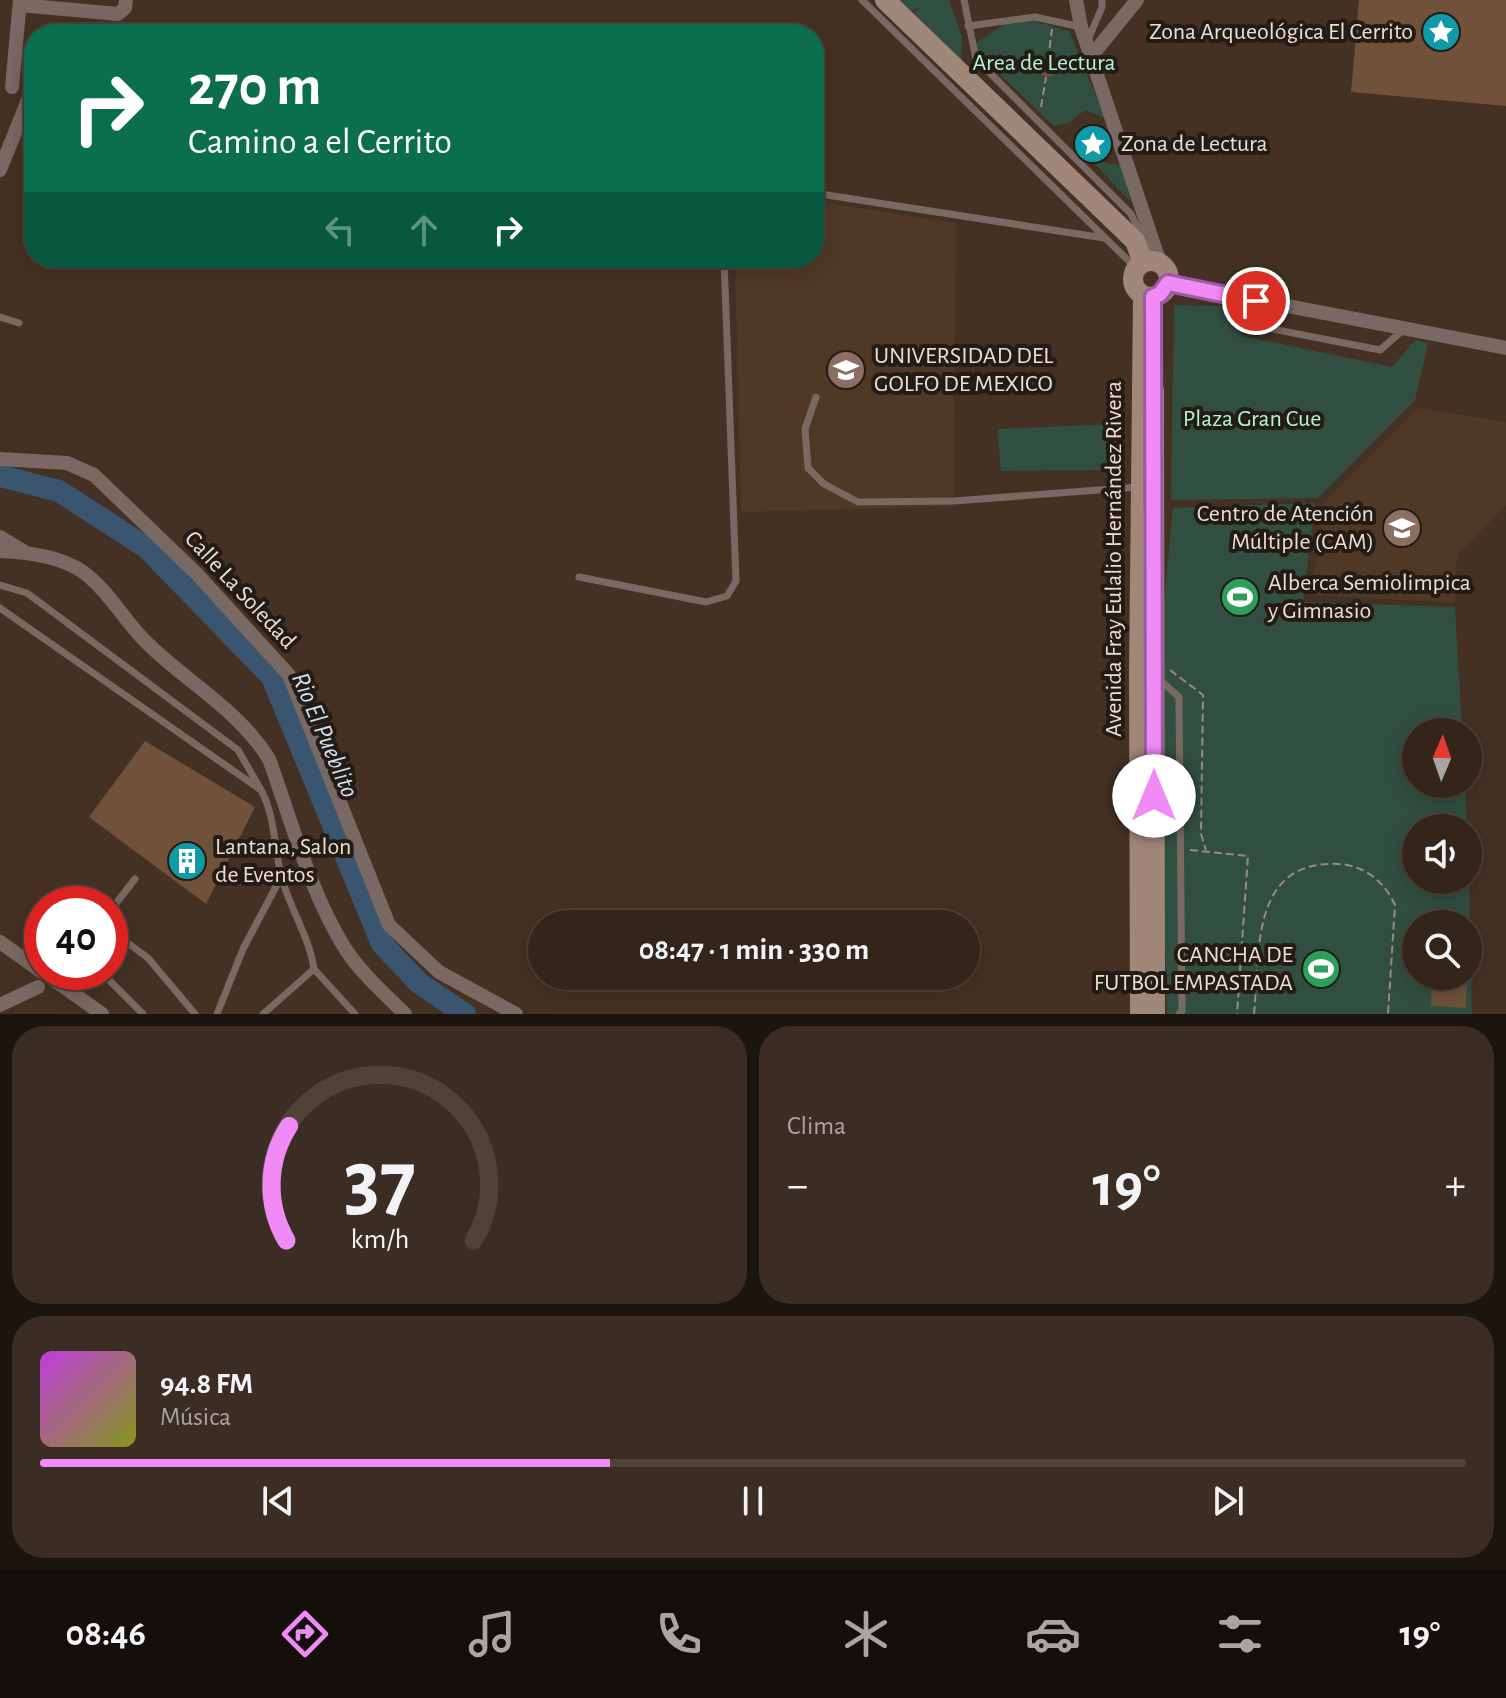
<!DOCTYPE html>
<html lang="es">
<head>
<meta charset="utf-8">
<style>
  :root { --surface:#33251a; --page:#3b2d23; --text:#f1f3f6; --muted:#a9a5a2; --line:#4e4239; --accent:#f08bf6 }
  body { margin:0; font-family:"Alegreya Sans",sans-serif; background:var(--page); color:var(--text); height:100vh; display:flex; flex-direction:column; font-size:30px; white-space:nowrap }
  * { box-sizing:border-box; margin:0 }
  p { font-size:26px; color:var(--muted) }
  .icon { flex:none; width:44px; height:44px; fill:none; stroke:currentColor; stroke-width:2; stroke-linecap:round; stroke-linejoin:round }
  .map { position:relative; height:1014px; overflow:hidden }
  .sheet { display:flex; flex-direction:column; gap:12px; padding:12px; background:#1c140e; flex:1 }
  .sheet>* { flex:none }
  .guide { position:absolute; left:24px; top:24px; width:800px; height:244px; border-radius:32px; box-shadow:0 4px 20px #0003,0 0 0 2px var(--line); background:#0b6e4f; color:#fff; overflow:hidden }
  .needle { width:52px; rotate:2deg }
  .fabs { position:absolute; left:1402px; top:718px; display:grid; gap:16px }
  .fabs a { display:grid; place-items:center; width:80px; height:80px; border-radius:50%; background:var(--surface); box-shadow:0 4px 20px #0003,0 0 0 2px var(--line); font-size:40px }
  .speed { position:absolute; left:24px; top:886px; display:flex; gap:16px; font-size:40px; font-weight:700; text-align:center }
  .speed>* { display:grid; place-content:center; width:104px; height:104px; border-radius:50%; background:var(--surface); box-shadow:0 4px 20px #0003,0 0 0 2px var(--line); line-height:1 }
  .speed .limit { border:12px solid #d22; background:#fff; color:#111 }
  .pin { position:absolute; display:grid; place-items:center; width:68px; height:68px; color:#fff; margin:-34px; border:4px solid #fff; border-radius:50%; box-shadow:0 2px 8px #0007 }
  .me { position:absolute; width:88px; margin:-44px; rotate:0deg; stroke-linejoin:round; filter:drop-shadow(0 0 6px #0008) }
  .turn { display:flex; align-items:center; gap:28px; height:168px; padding:0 32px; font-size:36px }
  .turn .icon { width:104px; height:104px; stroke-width:2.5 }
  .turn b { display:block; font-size:56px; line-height:68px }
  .lanes { display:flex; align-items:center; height:76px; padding:0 32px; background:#0003; justify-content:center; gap:40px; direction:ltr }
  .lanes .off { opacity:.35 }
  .big { font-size:60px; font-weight:600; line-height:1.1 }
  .sheet .widget { flex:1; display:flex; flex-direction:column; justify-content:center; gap:12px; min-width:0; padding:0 28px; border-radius:32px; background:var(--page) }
  .sheet .dial { align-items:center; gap:0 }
  .dial svg { height:208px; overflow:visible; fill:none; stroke:var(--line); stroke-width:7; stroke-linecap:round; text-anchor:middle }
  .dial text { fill:var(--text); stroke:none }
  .song { display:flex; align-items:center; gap:24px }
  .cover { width:96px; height:96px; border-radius:12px; background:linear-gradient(135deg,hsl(290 70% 55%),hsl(70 70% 35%)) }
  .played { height:8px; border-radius:4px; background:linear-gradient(90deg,var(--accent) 40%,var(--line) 40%) }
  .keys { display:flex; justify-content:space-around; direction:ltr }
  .heat { display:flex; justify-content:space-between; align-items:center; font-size:44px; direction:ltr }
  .sheet .tiles { flex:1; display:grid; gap:12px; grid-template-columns:1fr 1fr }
  .widget:last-child { grid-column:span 2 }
  .trip { position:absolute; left:528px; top:910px; width:452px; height:80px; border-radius:40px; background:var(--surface); box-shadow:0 4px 20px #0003,0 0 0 2px var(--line); font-weight:600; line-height:80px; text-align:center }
  .tab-bar { display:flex; height:128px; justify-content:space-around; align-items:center; background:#140f0a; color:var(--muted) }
  .tab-bar .icon { width:56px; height:56px }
  .tab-bar .current { color:var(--accent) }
  .tab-bar b { font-size:36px; color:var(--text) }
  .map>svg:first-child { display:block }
  .built { fill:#503826 }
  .green { fill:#314f41; fill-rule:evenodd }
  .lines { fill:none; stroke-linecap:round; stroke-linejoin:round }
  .river { stroke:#39556f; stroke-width:22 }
  .building { fill:#705139 }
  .path { stroke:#9a8a7f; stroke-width:2; stroke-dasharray:8 4; stroke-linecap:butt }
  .lane { stroke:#7a6962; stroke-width:7 }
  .street { stroke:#7a6962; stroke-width:14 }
  .secondary { stroke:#a1867a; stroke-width:20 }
  .route-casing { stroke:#9c5aa0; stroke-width:20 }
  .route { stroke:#f08bf6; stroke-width:14 }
  .labels { text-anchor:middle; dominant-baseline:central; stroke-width:8; stroke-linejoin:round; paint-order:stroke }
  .poi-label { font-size:24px; fill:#eaded5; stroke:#241b15; text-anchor:start }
  .park-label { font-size:24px; fill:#aef6d4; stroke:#241b15 }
  .street-label { font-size:24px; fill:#eaded5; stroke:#241b15 }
  .water-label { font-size:26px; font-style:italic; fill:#cfe3f7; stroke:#241b15 }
</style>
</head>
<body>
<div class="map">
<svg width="1506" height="1014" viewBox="0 0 1506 1014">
  <rect width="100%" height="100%" fill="#443123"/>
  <!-- built -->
  <g class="built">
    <polygon points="814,201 956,223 953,506 741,512 735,258 814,258"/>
    <polygon points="1417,408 1506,422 1506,505 1457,555 1455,603 1311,595 1324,503"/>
  </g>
  <!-- green -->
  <g class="green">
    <polygon points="899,0 949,0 962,37 961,62 913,12 924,6 910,11"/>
    <polygon points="1031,20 1069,31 1105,118 1085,110 1069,123 1054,126 977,53 976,43 1009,21"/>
    <polygon points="1099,161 1122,166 1131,202 1094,163"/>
    <polygon points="1174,305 1223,306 1242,336 1392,367 1415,340 1428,343 1415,400 1318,498 1171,500"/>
    <polygon points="1116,424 1118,470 1001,471 997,429"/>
    <path d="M 1315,503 L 1303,602 L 1455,607 L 1462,732 L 1416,732 L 1416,784 L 1465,784 L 1467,828 L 1416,828 L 1416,880 L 1468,880 L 1468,851 L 1472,1014 L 1167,1014 L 1157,673 L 1173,508 ZM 1416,924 L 1468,924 L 1468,976 L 1416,976 Z"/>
  </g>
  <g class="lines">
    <!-- river -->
    <polyline class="river" points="0,476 59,491 147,548 272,677 382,944 419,983 465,1014"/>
  </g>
  <!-- building -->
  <g class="building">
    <polygon points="1359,0 1506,0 1506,106 1351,92"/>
    <circle cx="1048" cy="68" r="9"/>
    <polygon points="145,741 255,807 206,904 89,817"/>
    <polygon points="1432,976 1467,976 1466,1008 1431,1006"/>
  </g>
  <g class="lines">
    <!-- path -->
    <g class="path">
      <polyline points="1048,60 1052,29"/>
      <polyline points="997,64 1039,68"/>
      <polyline points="1056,70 1082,73"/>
      <polyline points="1041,107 1046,77"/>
      <polyline points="1170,670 1203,695 1201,834 1206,850"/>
      <polyline points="1190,850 1248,856 1237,1014"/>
      <path d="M 1254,1014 C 1260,952 1250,860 1338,864 C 1364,865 1384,881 1395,905 L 1388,1014"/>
    </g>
    <!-- lane -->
    <g class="lane">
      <polyline points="862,0 1136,268"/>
      <polyline points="964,0 976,59 1131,214 1144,241"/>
      <polyline points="968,26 1035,17 1081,27"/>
      <polyline points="1088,40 1102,7 1102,0"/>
      <polyline points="814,193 1104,238"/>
      <polyline points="1227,296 1242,323 1380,350 1403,330"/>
      <polyline points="0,317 19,323"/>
      <polyline points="816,397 805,429 808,468 824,484 858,502 954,501 1138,487"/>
      <polyline points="579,577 706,602 727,596 736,581 724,258"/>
      <polyline points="0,585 27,593 238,750 260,788"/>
      <path d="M 0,608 L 261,790 C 275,815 274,847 281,875 C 289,908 309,935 314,969"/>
      <polyline points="1159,679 1179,697 1182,1011 1179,1014"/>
      <polyline points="110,911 135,879"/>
      <polyline points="117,935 148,958 195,1014"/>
      <polyline points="101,972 143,1014"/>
      <polyline points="217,1014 243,949 281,877"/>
      <polyline points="263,1014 314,969 355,1014"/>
    </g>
    <!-- street -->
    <g class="street">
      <polyline points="1076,0 1081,27 1160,263"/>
      <polyline points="20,5 118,14 125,8 126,0"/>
      <polyline points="1093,54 1137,0"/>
      <polyline points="12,87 20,0"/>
      <polyline points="0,170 30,95"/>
      <polyline points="101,259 101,258"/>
      <polyline points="1168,283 1506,348"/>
      <polyline points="0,459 67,463 94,475 197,574 289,675 389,925 439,972 516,1014"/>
      <polyline points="0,537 23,551"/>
      <path d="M 0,551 C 27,552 60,556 83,572 C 107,589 124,620 145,641 C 186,682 238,709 269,759 C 292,822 310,893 346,950 C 362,974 385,994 405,1014"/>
      <polyline points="0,942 42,972"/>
      <polyline points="43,972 102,1014"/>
      <polyline points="0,1005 38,987"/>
    </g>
    <!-- secondary -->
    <g class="secondary">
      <polyline points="885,0 1135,241 1143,263"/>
      <circle cx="1151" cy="279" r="18"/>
      <polyline points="1154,390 1155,1014"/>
      <polyline points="1140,1014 1139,674 1143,296"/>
    </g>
  </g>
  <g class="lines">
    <!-- route casing -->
    <g class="route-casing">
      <polyline id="route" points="1154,796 1153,297 1160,294 1168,283 1256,301"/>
    </g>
    <!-- route -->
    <use href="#route" class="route"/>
  </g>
  <!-- icons -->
  <defs>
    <g id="sight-disc" transform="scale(2)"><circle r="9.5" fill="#0f9aa8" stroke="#241b15"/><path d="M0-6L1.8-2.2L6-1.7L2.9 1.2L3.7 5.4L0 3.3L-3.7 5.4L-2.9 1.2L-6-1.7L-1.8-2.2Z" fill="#fff"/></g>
    <g id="university-disc" transform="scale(2)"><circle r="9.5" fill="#8d6e63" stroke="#241b15"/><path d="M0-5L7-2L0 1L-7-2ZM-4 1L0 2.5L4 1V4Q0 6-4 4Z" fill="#fff"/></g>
    <g id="school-disc" transform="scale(2)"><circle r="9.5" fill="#8d6e63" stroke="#241b15"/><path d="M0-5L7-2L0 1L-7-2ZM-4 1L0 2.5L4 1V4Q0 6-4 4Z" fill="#fff"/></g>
    <g id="stadium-disc" transform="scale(2)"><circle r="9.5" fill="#2e9e5b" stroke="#241b15"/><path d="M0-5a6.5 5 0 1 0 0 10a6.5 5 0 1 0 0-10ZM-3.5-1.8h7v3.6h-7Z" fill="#fff"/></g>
    <g id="building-disc" transform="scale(2)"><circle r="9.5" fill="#0f9aa8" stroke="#241b15"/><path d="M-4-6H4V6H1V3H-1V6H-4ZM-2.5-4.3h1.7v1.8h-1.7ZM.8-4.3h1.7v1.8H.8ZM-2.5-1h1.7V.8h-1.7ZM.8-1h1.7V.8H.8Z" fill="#fff"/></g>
  </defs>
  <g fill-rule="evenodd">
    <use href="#sight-disc" x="1441" y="32"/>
    <use href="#sight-disc" x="1093" y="144"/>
    <use href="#university-disc" x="846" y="370"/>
    <use href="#school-disc" x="1402" y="528"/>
    <use href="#stadium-disc" x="1240" y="597"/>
    <use href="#building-disc" x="187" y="861"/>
    <use href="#stadium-disc" x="1321" y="969"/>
  </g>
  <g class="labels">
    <!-- poi labels -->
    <g class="poi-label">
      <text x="1413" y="32" text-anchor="end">Zona Arqueológica El Cerrito</text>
      <text x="1121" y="144">Zona de Lectura</text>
      <text x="874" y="356">UNIVERSIDAD DEL<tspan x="874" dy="28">GOLFO DE MEXICO</tspan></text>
      <text x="1374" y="514" text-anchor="end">Centro de Atención<tspan x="1374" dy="28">Múltiple (CAM)</tspan></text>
      <text x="1268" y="583">Alberca Semiolimpica<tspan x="1268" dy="28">y Gimnasio</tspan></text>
      <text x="215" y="847">Lantana, Salon<tspan x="215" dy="28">de Eventos</tspan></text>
      <text x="1293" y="955" text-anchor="end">CANCHA DE<tspan x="1293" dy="28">FUTBOL EMPASTADA</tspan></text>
    </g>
    <!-- park labels -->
    <g class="park-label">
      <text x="1044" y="63">Area de Lectura</text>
      <text x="1252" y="419">Plaza Gran Cue</text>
    </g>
    <!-- street labels -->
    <g class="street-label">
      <text transform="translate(1114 559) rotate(-90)">Avenida Fray Eulalio Hernández Rivera</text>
      <text transform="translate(240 590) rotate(47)">Calle La Soledad</text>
    </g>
    <!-- water labels -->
    <g class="water-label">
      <text transform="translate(325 735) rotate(67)">Rio El Pueblito</text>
    </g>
  </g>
</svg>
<div class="fabs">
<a><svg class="needle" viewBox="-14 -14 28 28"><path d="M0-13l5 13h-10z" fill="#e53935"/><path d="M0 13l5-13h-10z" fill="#a9a5a2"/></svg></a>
<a><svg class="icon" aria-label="sound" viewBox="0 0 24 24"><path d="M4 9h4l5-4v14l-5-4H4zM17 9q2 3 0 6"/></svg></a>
<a><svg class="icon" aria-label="search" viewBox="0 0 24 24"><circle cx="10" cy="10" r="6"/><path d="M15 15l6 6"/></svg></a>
</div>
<div class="speed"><div class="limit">40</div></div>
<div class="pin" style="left:1256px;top:301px;background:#d93025"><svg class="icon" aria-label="arrive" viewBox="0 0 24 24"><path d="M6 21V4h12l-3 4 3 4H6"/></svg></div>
<svg class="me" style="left:1154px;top:796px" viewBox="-20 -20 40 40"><circle r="19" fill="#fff"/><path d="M0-13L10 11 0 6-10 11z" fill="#f08bf6"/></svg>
<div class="trip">08:47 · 1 min · 330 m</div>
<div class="guide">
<div class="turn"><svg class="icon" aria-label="right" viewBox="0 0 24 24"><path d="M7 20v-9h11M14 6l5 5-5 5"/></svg><div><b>270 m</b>Camino a el Cerrito</div></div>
<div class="lanes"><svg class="icon off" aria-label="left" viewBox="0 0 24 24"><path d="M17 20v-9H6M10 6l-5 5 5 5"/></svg><svg class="icon off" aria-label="ahead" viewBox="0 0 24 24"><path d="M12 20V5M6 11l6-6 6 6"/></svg><svg class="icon" aria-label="right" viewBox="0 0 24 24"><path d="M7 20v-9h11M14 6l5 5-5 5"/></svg></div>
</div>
</div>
<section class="sheet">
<div class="tiles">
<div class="widget dial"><svg viewBox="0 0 100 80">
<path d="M14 69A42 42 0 1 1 86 69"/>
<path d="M14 69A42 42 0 0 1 15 25" stroke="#f08bf6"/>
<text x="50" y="56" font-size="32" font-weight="700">37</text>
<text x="50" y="72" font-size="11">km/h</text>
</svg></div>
<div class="widget"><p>Clima</p>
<div class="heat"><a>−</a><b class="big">19°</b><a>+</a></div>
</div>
<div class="widget">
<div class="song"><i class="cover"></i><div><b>94.8 FM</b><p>Música</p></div></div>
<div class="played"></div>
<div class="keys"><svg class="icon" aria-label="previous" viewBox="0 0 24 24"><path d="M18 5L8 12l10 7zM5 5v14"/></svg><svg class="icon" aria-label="pause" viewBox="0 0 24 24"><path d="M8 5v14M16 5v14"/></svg><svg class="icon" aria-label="next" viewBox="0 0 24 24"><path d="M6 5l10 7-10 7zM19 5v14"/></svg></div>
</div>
</div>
</section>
<nav class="tab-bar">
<b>08:46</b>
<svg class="icon current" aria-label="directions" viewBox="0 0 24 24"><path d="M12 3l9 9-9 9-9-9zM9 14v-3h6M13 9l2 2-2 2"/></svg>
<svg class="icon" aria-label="music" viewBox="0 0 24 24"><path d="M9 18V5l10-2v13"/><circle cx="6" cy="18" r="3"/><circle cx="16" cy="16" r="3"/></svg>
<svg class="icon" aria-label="phone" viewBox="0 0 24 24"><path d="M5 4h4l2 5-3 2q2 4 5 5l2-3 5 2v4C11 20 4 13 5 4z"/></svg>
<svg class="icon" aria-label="climate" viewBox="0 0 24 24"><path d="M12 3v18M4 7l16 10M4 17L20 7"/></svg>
<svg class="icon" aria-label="car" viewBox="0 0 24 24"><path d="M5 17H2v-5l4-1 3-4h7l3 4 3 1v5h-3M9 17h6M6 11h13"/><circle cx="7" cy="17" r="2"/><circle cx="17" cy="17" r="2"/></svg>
<svg class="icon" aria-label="filters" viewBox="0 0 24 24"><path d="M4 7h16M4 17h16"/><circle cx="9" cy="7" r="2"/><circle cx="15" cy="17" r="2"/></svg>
<b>19°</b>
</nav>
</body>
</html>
